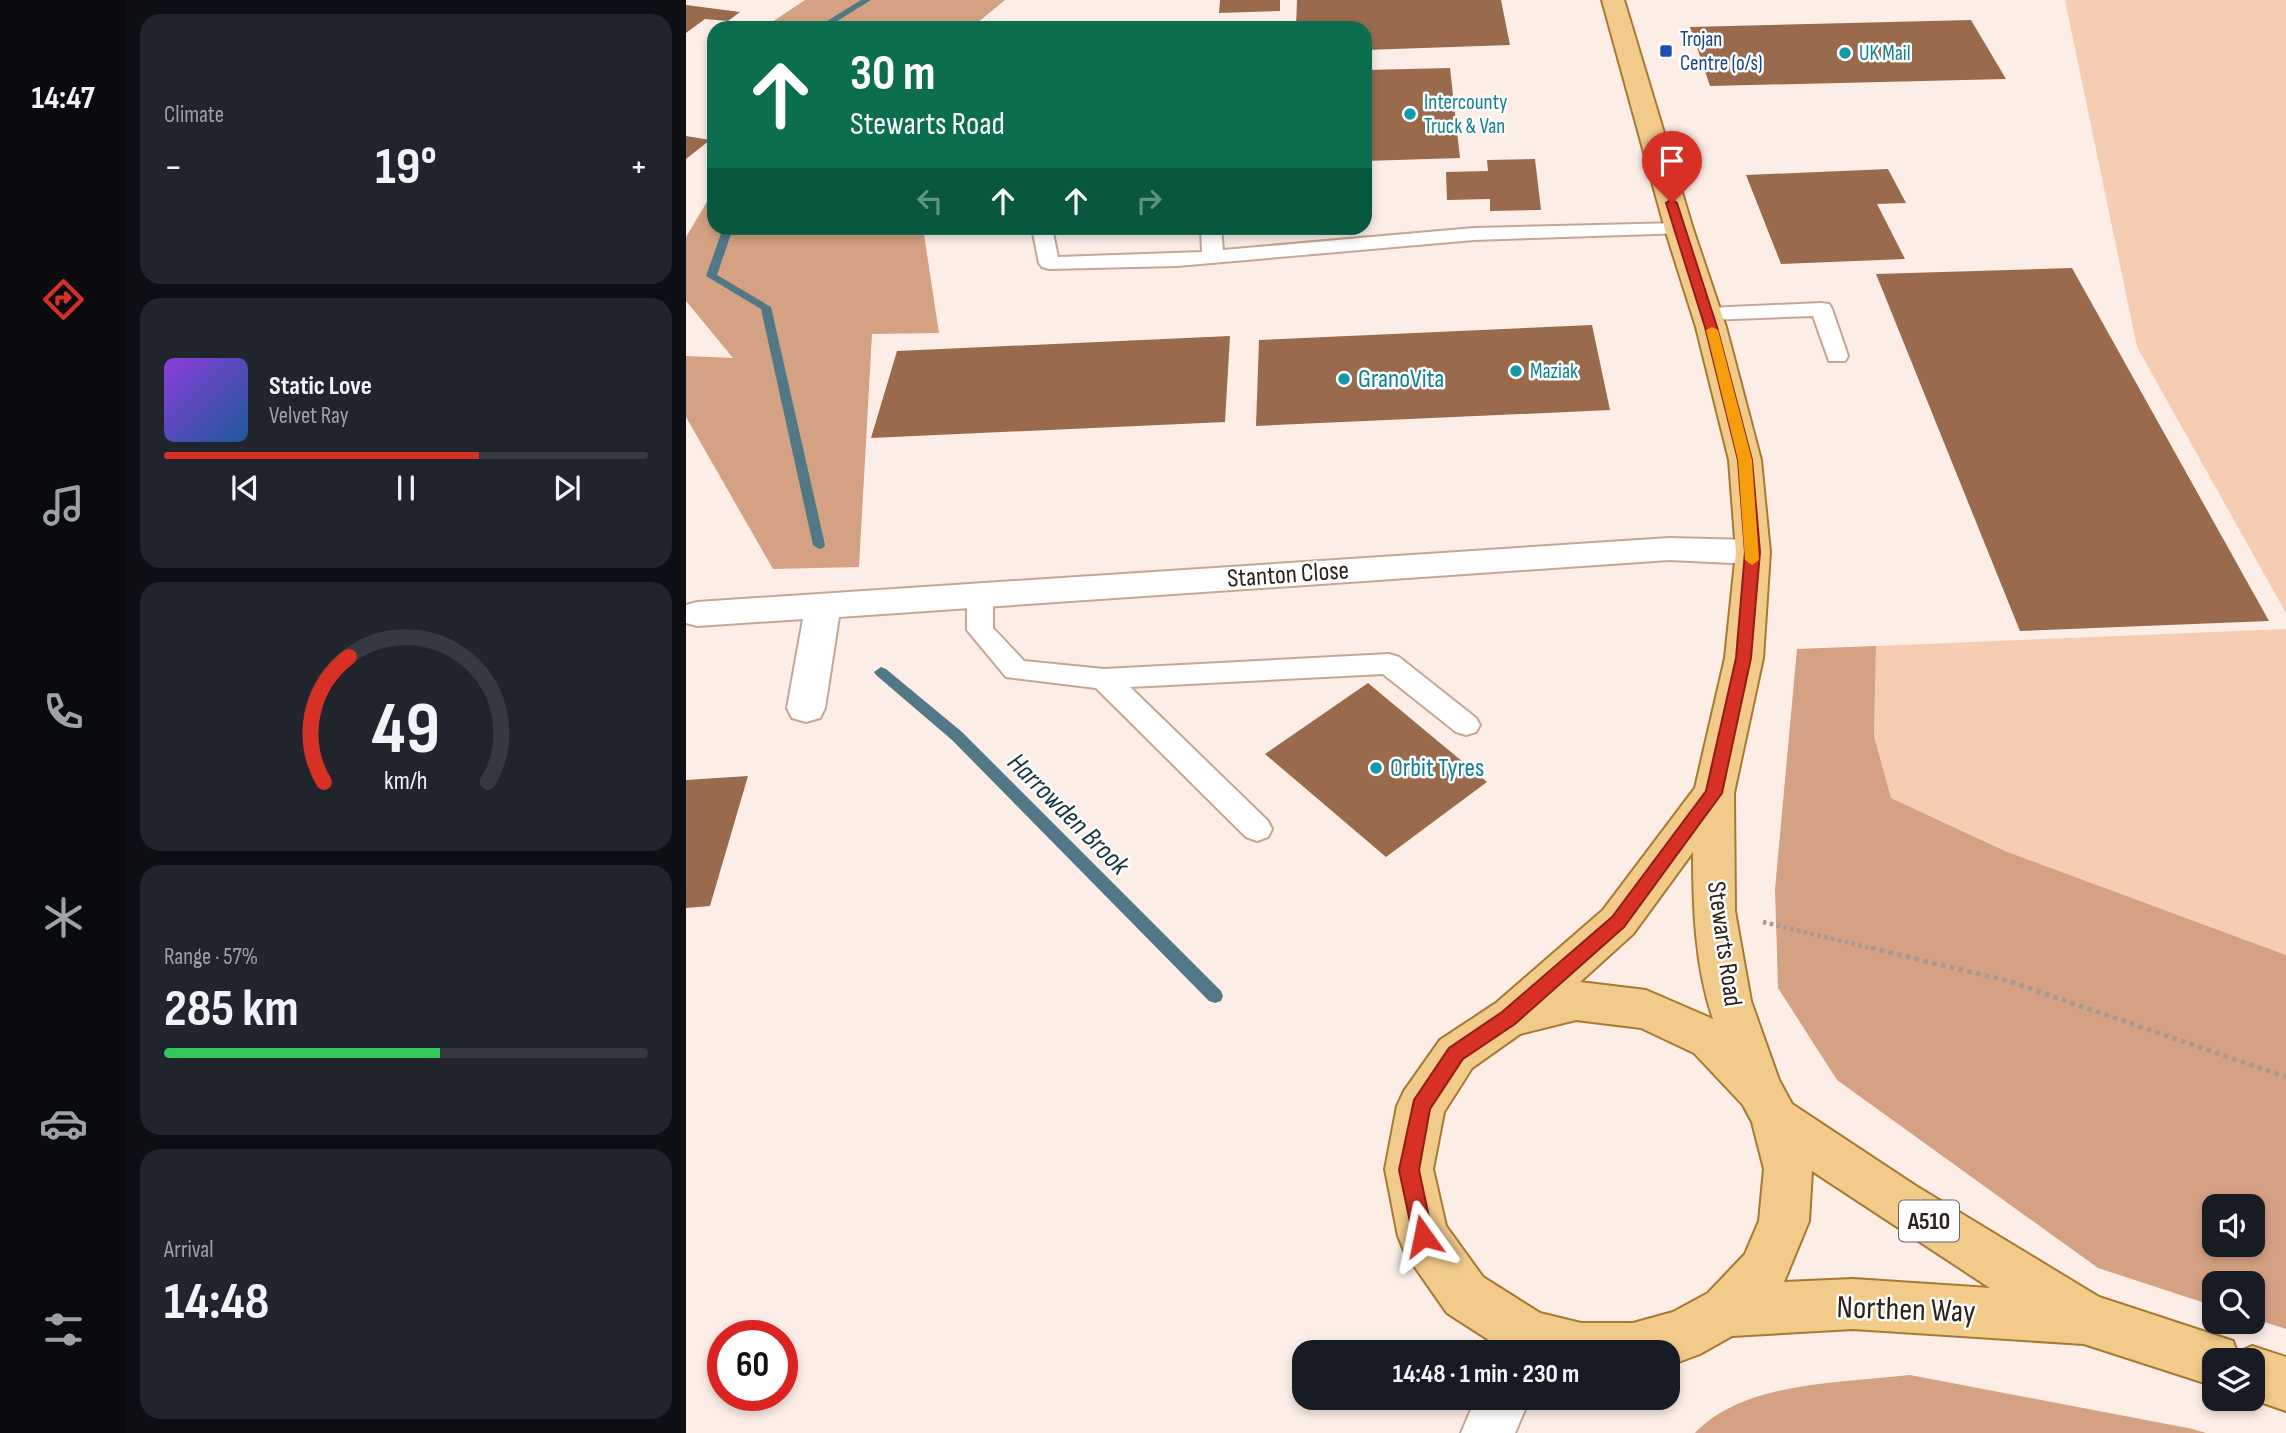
<!DOCTYPE html>
<html lang="en">
<head>
<meta charset="utf-8">
<style>
  :root { --surface:#171b24; --page:#20242c; --text:#f1f3f6; --muted:#9ea1a6; --line:#363941; --accent:#d93025 }
  body { margin:0; font-family:"Sofia Sans Condensed",sans-serif; background:var(--page); color:var(--text); height:100vh; display:flex; flex-direction:column; font-size:26px; white-space:nowrap }
  * { box-sizing:border-box; margin:0 }
  p { font-size:23px; color:var(--muted) }
  .icon { flex:none; width:38px; height:38px; fill:none; stroke:currentColor; stroke-width:2; stroke-linecap:round; stroke-linejoin:round }
  .map { position:relative; flex:1; overflow:hidden }
  .panel { display:flex; flex-direction:column; gap:14px; padding:14px; background:#0d0f14; width:560px }
  .panel>* { flex:none }
  .top-card { position:absolute; left:21px; top:21px; width:665px; height:214px; border-radius:21px; box-shadow:0 4px 10px #0003; background:#0b6e4f; color:#fff; overflow:hidden }
  .fabs { position:absolute; left:1516px; top:1194px; display:grid; gap:14px }
  .fabs a { display:grid; place-items:center; width:63px; height:63px; border-radius:14px; background:var(--surface); box-shadow:0 4px 10px #0003; font-size:35px }
  .speed { position:absolute; left:21px; top:1320px; display:flex; gap:14px; font-size:35px; font-weight:700; text-align:center }
  .speed>* { display:grid; place-content:center; width:91px; height:91px; border-radius:50%; background:var(--surface); box-shadow:0 4px 10px #0003; line-height:1 }
  .speed .limit { border:10px solid #d22; background:#fff; color:#111 }
  .pin { position:absolute; display:grid; place-items:center; width:60px; height:60px; color:#fff; margin:-72px -30px; border-radius:50% 50% 50% 0; rotate:-45deg; box-shadow:0 0 7px #0007 }
  .pin .icon { rotate:45deg }
  .me { position:absolute; width:77px; margin:-38px; rotate:348deg; stroke-linejoin:round; filter:drop-shadow(0 0 5px #0008) }
  .turn { display:flex; align-items:center; gap:24px; height:147px; padding:0 28px; font-size:32px }
  .turn .icon { width:91px; height:91px; stroke-width:2.5 }
  .turn b { display:block; font-size:49px; line-height:60px }
  .lanes { display:flex; align-items:center; height:66px; padding:0 28px; background:#0003; justify-content:center; gap:35px; direction:ltr }
  .lanes .off { opacity:.35 }
  .big { font-size:52px; font-weight:700; line-height:1.1 }
  .panel .card { flex:1; display:flex; flex-direction:column; justify-content:center; gap:10px; min-width:0; padding:0 24px; border-radius:21px; background:var(--page) }
  .panel .dial { align-items:center; gap:0 }
  .dial svg { height:182px; overflow:visible; fill:none; stroke:var(--line); stroke-width:7; stroke-linecap:round; text-anchor:middle }
  .dial text { fill:var(--text); stroke:none }
  .song { display:flex; align-items:center; gap:21px }
  .cover { width:84px; height:84px; border-radius:10px; background:linear-gradient(135deg,hsl(270 70% 55%),hsl(210 70% 35%)) }
  .played { height:7px; border-radius:4px; background:linear-gradient(90deg,var(--accent) 65%,var(--line) 65%) }
  .keys { display:flex; justify-content:space-around; direction:ltr }
  .heat { display:flex; justify-content:space-between; align-items:center; font-size:38px; direction:ltr }
  .charge { height:10px; border-radius:5px; background:linear-gradient(90deg,#34c759 57%,var(--line) 0) }
  .trip { position:absolute; left:606px; top:1340px; width:388px; height:70px; border-radius:21px; background:var(--surface); box-shadow:0 4px 10px #0003; font-weight:700; line-height:70px; text-align:center }
  main { display:flex; flex:1; min-height:0 }
  .dock { display:flex; flex-direction:column; width:126px; justify-content:space-around; align-items:center; background:#090b0e; color:var(--muted) }
  .dock .icon { width:49px; height:49px }
  .dock .selected { color:var(--accent) }
  .dock b { font-size:32px; color:var(--text) }
  .map>svg:first-child { display:block }
  .green { fill:#f6ccb3 }
  .forest { fill:#d4a182; fill-rule:evenodd }
  .lines { fill:none; stroke-linecap:round; stroke-linejoin:round }
  .stream { fill:#507887; fill-rule:evenodd }
  .building { fill:#9a6a4d }
  .lane-casing { stroke:#c6a693; stroke-width:4 }
  .street-casing { stroke:#c6a693; stroke-width:4 }
  .primary-casing { stroke:#a87931; stroke-width:4 }
  .path-far1 { stroke:#a69991; stroke-width:4.5; stroke-dasharray:3.5 3.5; stroke-linecap:butt }
  .path { stroke:#a69991; stroke-width:5; stroke-dasharray:4.5 4.5; stroke-linecap:butt }
  .lane { fill:#fff; fill-rule:evenodd }
  .street { fill:#fff; fill-rule:evenodd }
  .primary { fill:#f2cb8b; fill-rule:evenodd }
  .route { fill:#d93025; stroke:#8d1f18; stroke-width:2 }
  .slow { fill:#f59e0b }
  .transit-dot { fill:#1a4fb4; stroke:#fefefe; stroke-width:2.5 }
  .culture-dot { fill:#0f9aa8; stroke:#fefefe; stroke-width:2.5 }
  .labels { text-anchor:middle; dominant-baseline:central; stroke-width:5; stroke-linejoin:round; paint-order:stroke }
  .far-transit-label { font-size:21px; fill:#164399; stroke:#fefefe; text-anchor:start }
  .far-culture-label { font-size:21px; fill:#0d838f; stroke:#fefefe; text-anchor:start }
  .shield { fill:#fefefe; stroke:#6c635e; stroke-width:2 }
  .shield-label { font-size:24px; font-weight:bold; fill:#2e211a }
  .culture-label { font-size:26px; fill:#0d838f; stroke:#fefefe; text-anchor:start }
  .street-label { font-size:26px; fill:#2e211a; stroke:#fefefe }
  .water-label { font-size:28px; font-style:italic; fill:#15343f; stroke:#fefefe }
  .near-street-label { font-size:32px; fill:#2e211a; stroke:#fefefe }
</style>
</head>
<body>
<main>
<nav class="dock">
<b>14:47</b>
<svg class="icon selected" aria-label="directions" viewBox="0 0 24 24"><path d="M12 3l9 9-9 9-9-9zM9 14v-3h6M13 9l2 2-2 2"/></svg>
<svg class="icon" aria-label="music" viewBox="0 0 24 24"><path d="M9 18V5l10-2v13"/><circle cx="6" cy="18" r="3"/><circle cx="16" cy="16" r="3"/></svg>
<svg class="icon" aria-label="phone" viewBox="0 0 24 24"><path d="M5 4h4l2 5-3 2q2 4 5 5l2-3 5 2v4C11 20 4 13 5 4z"/></svg>
<svg class="icon" aria-label="climate" viewBox="0 0 24 24"><path d="M12 3v18M4 7l16 10M4 17L20 7"/></svg>
<svg class="icon" aria-label="car" viewBox="0 0 24 24"><path d="M5 17H2v-5l4-1 3-4h7l3 4 3 1v5h-3M9 17h6M6 11h13"/><circle cx="7" cy="17" r="2"/><circle cx="17" cy="17" r="2"/></svg>
<svg class="icon" aria-label="filters" viewBox="0 0 24 24"><path d="M4 7h16M4 17h16"/><circle cx="9" cy="7" r="2"/><circle cx="15" cy="17" r="2"/></svg>
</nav>
<section class="panel">
<div class="card"><p>Climate</p>
<div class="heat"><a>−</a><b class="big">19°</b><a>+</a></div>
</div>
<div class="card">
<div class="song"><i class="cover"></i><div><b>Static Love</b><p>Velvet Ray</p></div></div>
<div class="played"></div>
<div class="keys"><svg class="icon" aria-label="previous" viewBox="0 0 24 24"><path d="M18 5L8 12l10 7zM5 5v14"/></svg><svg class="icon" aria-label="pause" viewBox="0 0 24 24"><path d="M8 5v14M16 5v14"/></svg><svg class="icon" aria-label="next" viewBox="0 0 24 24"><path d="M6 5l10 7-10 7zM19 5v14"/></svg></div>
</div>
<div class="card dial"><svg viewBox="0 0 100 80">
<path d="M14 69A42 42 0 1 1 86 69"/>
<path d="M14 69A42 42 0 0 1 25 14" stroke="#d93025"/>
<text x="50" y="56" font-size="32" font-weight="700">49</text>
<text x="50" y="72" font-size="11">km/h</text>
</svg></div>
<div class="card"><p>Range · 57%</p><b class="big">285 km</b><div class="charge"></div></div>
<div class="card"><p>Arrival</p><b class="big">14:48</b></div>
</section>
<div class="map">
<svg width="1600" height="1433" viewBox="0 0 1600 1433">
  <rect width="100%" height="100%" fill="#fceee6"/>
  <!-- green -->
  <g class="green">
    <polygon points="1379,0 1600,0 1600,613 1451,347"/>
    <polygon points="1600,629 1600,955 1319,851 1205,798 1188,736 1190,646"/>
  </g>
  <!-- forest -->
  <g class="forest">
    <polygon points="119,0 319,0 285,28 77,28"/>
    <polygon points="28,190 28,228 237,228 253,333 186,334 173,567 87,569 0,417 0,356 47,358 0,301 0,237"/>
    <path d="M 1190,646 L 1188,736 L 1205,798 L 1319,851 L 1600,955 L 1600,1329 L 1566,1318 L 1566,1283 L 1528,1283 L 1528,1306 L 1412,1268 L 1151,1080 L 1092,988 L 1089,889 L 1111,649 ZM 1528,1206 L 1566,1206 L 1566,1244 L 1528,1244 Z"/>
    <path d="M 1224,1375 L 1507,1429 L 1520,1433 L 1009,1433 C 1059,1381 1155,1383 1224,1375 Z"/>
  </g>
  <g class="lines">
    <!-- stream -->
    <g class="stream">
      <polygon points="175,0 185,0 140,28 130,28"/>
      <polygon points="37,228 47,228 31,275 85,307 139,545 137,548 133,549 127,545 75,309 20,276"/>
      <polygon points="195,667 200,669 276,732 535,991 537,996 535,1001 529,1003 523,1001 266,740 190,675 188,672"/>
    </g>
  </g>
  <!-- building -->
  <g class="building">
    <polygon points="534,0 594,0 594,11 533,13"/>
    <polygon points="611,0 815,0 824,45 679,50 679,28 610,28"/>
    <polygon points="0,5 54,12 42,21 19,19 0,33"/>
    <polygon points="1285,20 1320,79 1024,86 1004,27"/>
    <polygon points="764,68 774,158 679,161 679,70"/>
    <polygon points="0,136 24,140 0,159"/>
    <polygon points="849,159 855,210 804,211 804,199 761,200 760,172 802,171 801,160"/>
    <polygon points="1202,169 1220,203 1191,204 1219,259 1095,264 1060,175"/>
    <polygon points="1386,268 1583,621 1334,631 1190,274"/>
    <polygon points="906,325 924,410 570,426 573,340"/>
    <polygon points="544,336 539,422 185,438 211,351"/>
    <polygon points="682,683 801,782 700,857 579,754"/>
    <polygon points="62,776 24,906 0,908 0,780"/>
  </g>
  <g class="lines">
    <!-- lane casing -->
    <g class="lane-casing">
      <g id="lane">
        <polygon points="993,223 1000,225 1003,229 1000,233 788,240 491,266 363,269 356,267 353,263 346,228 366,228 372,257 516,252 515,228 535,228 537,250 788,228"/>
        <polygon points="1135,303 1143,304 1146,309 1162,356 1159,361 1143,361 1127,316 1021,320 1013,319 1010,314 1013,309 1021,308"/>
        <polygon points="294,587 303,590 307,596 307,628 338,661 418,669 703,654 713,657 790,718 794,725 790,732 780,735 770,732 697,674 444,687 582,821 586,829 582,837 571,841 560,837 410,688 320,677 281,630 281,596 285,590"/>
      </g>
    </g>
    <!-- street casing -->
    <g class="street-casing">
      <g id="street">
        <polygon points="983,538 1067,540 1079,544 1084,552 1079,560 1067,564 983,560 153,617 139,708 134,718 120,722 106,718 101,708 117,619 11,626 0,623 0,605 11,602"/>
        <polygon points="790,1398 844,1398 829,1433 775,1433"/>
      </g>
    </g>
    <!-- primary casing -->
    <g class="primary-casing">
      <path id="primary" d="M 916,0 L 938,0 L 1007,229 L 1040,327 L 1075,460 L 1084,552 L 1077,658 L 1048,793 L 1049,911 L 1065,1001 L 1093,1080 L 1106,1104 L 1230,1186 L 1413,1297 L 1547,1341 L 1551,1353 L 1566,1346 L 1600,1357 L 1600,1411 L 1563,1398 L 1566,1398 L 1566,1360 L 1528,1360 L 1528,1386 L 1398,1344 L 1167,1329 L 1046,1336 L 1014,1354 L 982,1366 L 982,1353 L 823,1353 L 761,1313 L 719,1253 L 712,1236 L 699,1169 L 711,1106 L 718,1091 L 754,1040 L 810,1003 L 917,910 L 1009,788 L 1039,658 L 1050,552 L 1043,460 L 1010,327 L 979,229 ZM 1007,852 C 1007,907 1009,966 1027,1019 L 960,990 L 894,982 L 947,934 ZM 890,1020 L 955,1028 L 1008,1053 L 1057,1105 L 1066,1122 L 1078,1169 L 1073,1221 L 1059,1254 L 1022,1293 L 987,1312 L 947,1323 L 895,1323 L 854,1313 L 797,1277 L 760,1226 L 747,1169 L 758,1112 L 786,1068 L 834,1034 ZM 1126,1171 L 1304,1288 L 1167,1279 L 1098,1282 L 1123,1221 Z"/>
    </g>
    <!-- path-far1 -->
    <polyline class="path-far1" points="1077,922 1193,950"/>
    <!-- path -->
    <polyline class="path" points="1185,948 1322,981 1600,1077"/>
    <!-- lane -->
    <use href="#lane" class="lane"/>
    <!-- street -->
    <use href="#street" class="street"/>
    <!-- primary -->
    <use href="#primary" class="primary"/>
  </g>
  <!-- route -->
  <polygon class="route" points="986,199 991,203 1031,327 1066,460 1074,552 1065,658 1036,793 938,927 829,1024 777,1059 744,1109 733,1170 747,1236 744,1243 737,1246 730,1243 727,1236 713,1170 728,1100 763,1048 816,1012 926,917 1020,791 1050,658 1059,552 1052,460 1019,327 980,203"/>
  <!-- slow -->
  <polygon class="slow" points="1026,327 1032,330 1066,460 1073,560 1066,565 1059,560 1052,460 1020,330"/>
  <!-- markers -->
  <rect class="transit-dot" x="973" y="44" width="14" height="14" rx="3.5"/>
  <g class="culture-dot">
    <circle cx="1159" cy="53" r="7"/>
    <circle cx="724" cy="114" r="7"/>
    <circle cx="830" cy="371" r="7"/>
    <circle cx="658" cy="379" r="7"/>
    <circle cx="690" cy="768" r="7"/>
  </g>
  <g class="labels">
    <!-- far-transit labels -->
    <g class="far-transit-label">
      <text x="994" y="39">Trojan<tspan x="994" dy="24">Centre (o/s)</tspan></text>
    </g>
    <!-- far-culture labels -->
    <g class="far-culture-label">
      <text x="1173" y="53">UK Mail</text>
      <text x="738" y="102">Intercounty<tspan x="738" dy="24">Truck &amp; Van</tspan></text>
      <text x="844" y="371">Maziak</text>
    </g>
    <!-- shield labels -->
    <rect class="shield" x="1213" y="1200.5" width="60" height="41" rx="5"/>
    <g class="shield-label">
      <text x="1243" y="1221">A510</text>
    </g>
    <!-- culture labels -->
    <g class="culture-label">
      <text x="672" y="379">GranoVita</text>
      <text x="704" y="768">Orbit Tyres</text>
    </g>
    <!-- street labels -->
    <g class="street-label">
      <text transform="translate(602 575) rotate(-4)">Stanton Close</text>
      <text transform="translate(1038 944) rotate(82)">Stewarts Road</text>
    </g>
    <!-- water labels -->
    <g class="water-label">
      <text transform="translate(382 814) rotate(45)">Harrowden Brook</text>
    </g>
    <!-- near-street labels -->
    <g class="near-street-label">
      <text transform="translate(1220 1310) rotate(2)">Northen Way</text>
    </g>
  </g>
</svg>
<div class="fabs">
<a><svg class="icon" aria-label="sound" viewBox="0 0 24 24"><path d="M4 9h4l5-4v14l-5-4H4zM17 9q2 3 0 6"/></svg></a>
<a><svg class="icon" aria-label="search" viewBox="0 0 24 24"><circle cx="10" cy="10" r="6"/><path d="M15 15l6 6"/></svg></a>
<a><svg class="icon" aria-label="layers" viewBox="0 0 24 24"><path d="M12 4l9 5-9 5-9-5zM3 14l9 5 9-5"/></svg></a>
</div>
<div class="speed"><div class="limit">60</div></div>
<div class="pin" style="left:986px;top:203px;background:#d93025"><svg class="icon" aria-label="arrive" viewBox="0 0 24 24"><path d="M6 21V4h12l-3 4 3 4H6"/></svg></div>
<svg class="me" style="left:737px;top:1236px" viewBox="-20 -20 40 40"><path d="M0-17L14 15 0 8-14 15z" fill="#d93025" stroke="#fff" stroke-width="4"/></svg>
<div class="trip">14:48 · 1 min · 230 m</div>
<div class="top-card">
<div class="turn"><svg class="icon" aria-label="ahead" viewBox="0 0 24 24"><path d="M12 20V5M6 11l6-6 6 6"/></svg><div><b>30 m</b>Stewarts Road</div></div>
<div class="lanes"><svg class="icon off" aria-label="left" viewBox="0 0 24 24"><path d="M17 20v-9H6M10 6l-5 5 5 5"/></svg><svg class="icon" aria-label="ahead" viewBox="0 0 24 24"><path d="M12 20V5M6 11l6-6 6 6"/></svg><svg class="icon" aria-label="ahead" viewBox="0 0 24 24"><path d="M12 20V5M6 11l6-6 6 6"/></svg><svg class="icon off" aria-label="right" viewBox="0 0 24 24"><path d="M7 20v-9h11M14 6l5 5-5 5"/></svg></div>
</div>
</div>
</main>
</body>
</html>
